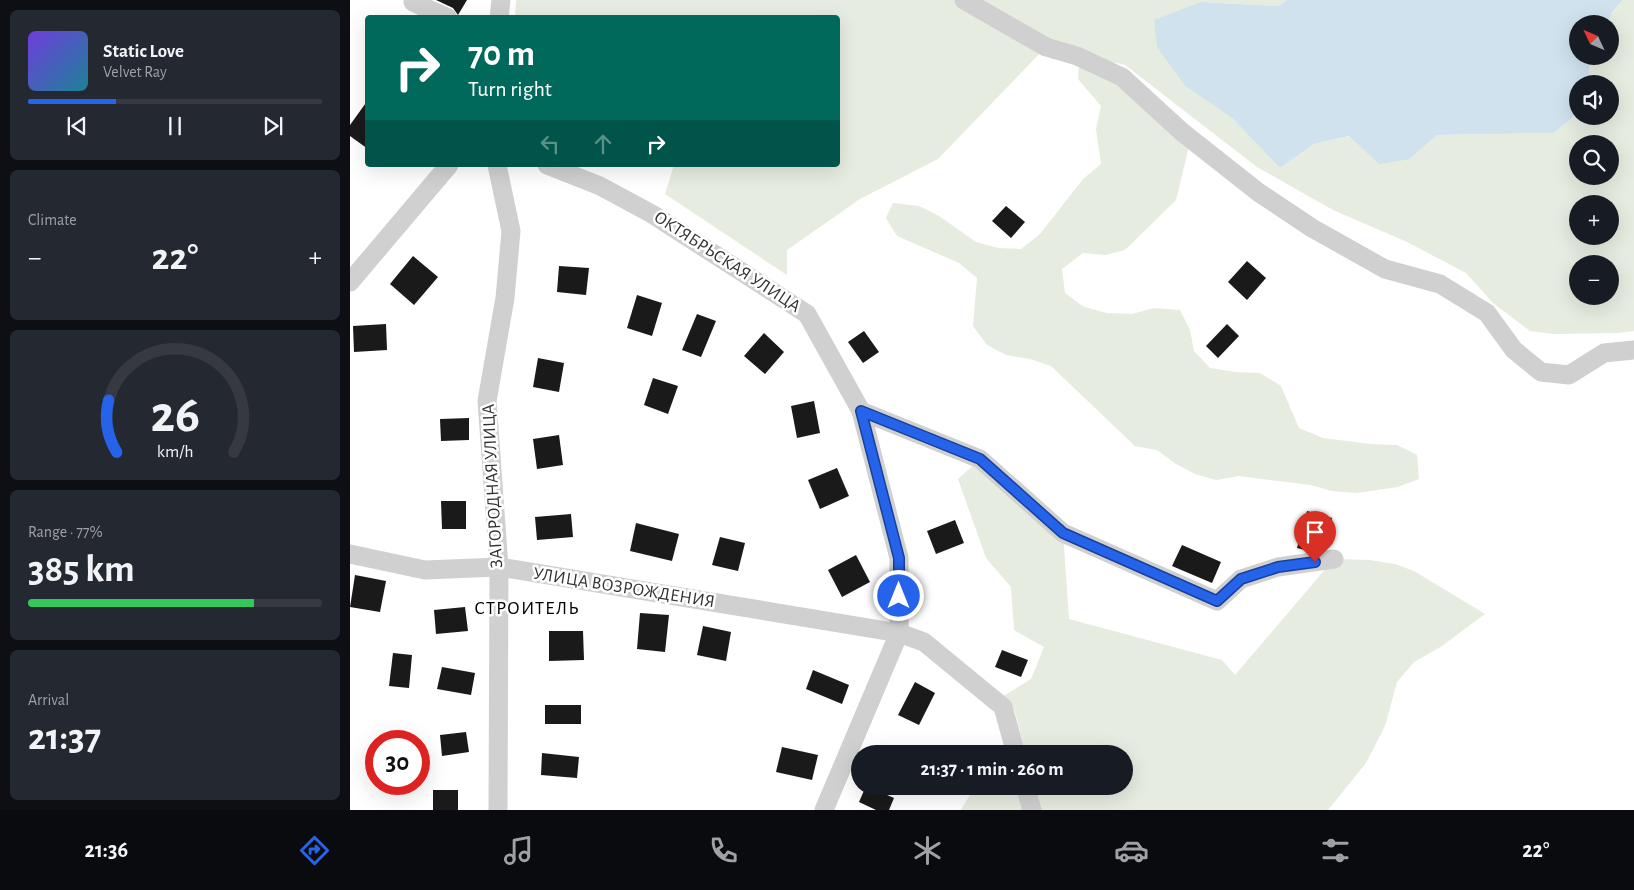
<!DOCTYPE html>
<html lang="en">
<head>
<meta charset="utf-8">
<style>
  :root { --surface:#171b24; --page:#242831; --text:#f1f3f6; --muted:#9ea1a6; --line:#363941; --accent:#2563eb }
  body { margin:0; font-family:"Alegreya Sans",sans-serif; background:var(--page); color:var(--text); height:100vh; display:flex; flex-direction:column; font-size:19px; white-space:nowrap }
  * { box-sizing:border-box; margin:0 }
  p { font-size:16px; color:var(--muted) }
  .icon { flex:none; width:28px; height:28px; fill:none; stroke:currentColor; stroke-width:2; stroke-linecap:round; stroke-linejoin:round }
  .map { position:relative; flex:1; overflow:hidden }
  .panel { display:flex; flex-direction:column; gap:10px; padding:10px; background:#0d0f14; width:350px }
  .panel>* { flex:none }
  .hud { position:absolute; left:15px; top:15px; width:475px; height:152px; border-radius:5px; box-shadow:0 5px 20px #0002; background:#00695c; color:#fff; overflow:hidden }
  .needle { width:32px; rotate:314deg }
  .tools { position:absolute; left:1219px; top:15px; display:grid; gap:10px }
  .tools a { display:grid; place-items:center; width:50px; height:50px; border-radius:50%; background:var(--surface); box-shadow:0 5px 20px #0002; font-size:25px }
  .speed { position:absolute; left:15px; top:730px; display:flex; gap:10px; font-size:25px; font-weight:700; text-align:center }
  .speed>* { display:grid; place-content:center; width:65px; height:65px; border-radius:50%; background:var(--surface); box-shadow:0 5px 20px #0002; line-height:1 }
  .speed .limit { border:8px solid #d22; background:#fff; color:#111 }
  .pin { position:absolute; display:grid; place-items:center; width:42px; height:42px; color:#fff; margin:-51px -21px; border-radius:50% 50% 50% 0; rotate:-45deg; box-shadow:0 0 5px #0007 }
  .pin .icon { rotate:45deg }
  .me { position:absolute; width:55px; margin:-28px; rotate:0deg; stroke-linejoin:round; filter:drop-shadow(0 0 4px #0008) }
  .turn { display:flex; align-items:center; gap:18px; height:105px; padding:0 20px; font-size:22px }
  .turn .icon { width:65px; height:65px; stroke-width:2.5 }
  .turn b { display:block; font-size:35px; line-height:42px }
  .lanes { display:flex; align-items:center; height:48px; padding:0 20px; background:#0003; justify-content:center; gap:25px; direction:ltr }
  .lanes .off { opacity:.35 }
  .big { font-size:38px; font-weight:700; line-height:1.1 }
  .panel .tile { flex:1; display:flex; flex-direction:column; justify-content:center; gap:8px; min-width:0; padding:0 18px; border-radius:8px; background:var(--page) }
  .panel .dial { align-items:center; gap:0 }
  .dial svg { height:130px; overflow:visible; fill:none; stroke:var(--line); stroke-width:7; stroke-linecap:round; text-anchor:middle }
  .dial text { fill:var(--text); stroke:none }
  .song { display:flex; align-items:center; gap:15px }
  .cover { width:60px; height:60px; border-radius:8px; background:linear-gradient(135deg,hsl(260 70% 55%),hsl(190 70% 35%)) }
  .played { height:5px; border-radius:2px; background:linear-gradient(90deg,var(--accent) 30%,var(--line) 30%) }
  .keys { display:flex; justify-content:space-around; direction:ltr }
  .heat { display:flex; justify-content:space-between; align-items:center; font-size:28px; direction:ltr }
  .charge { height:8px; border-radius:4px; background:linear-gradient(90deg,#34c759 77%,var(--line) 0) }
  .trip { position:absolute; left:501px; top:745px; width:282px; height:50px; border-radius:25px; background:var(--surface); box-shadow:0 5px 20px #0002; font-weight:700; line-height:50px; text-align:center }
  .tab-bar { display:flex; height:80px; justify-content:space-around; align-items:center; background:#090b0e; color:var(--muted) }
  .tab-bar .icon { width:35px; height:35px }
  .tab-bar .active { color:var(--accent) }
  .tab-bar b { font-size:22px; color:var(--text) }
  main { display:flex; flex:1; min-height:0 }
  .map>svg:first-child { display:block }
  .green { fill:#e6ecdf; fill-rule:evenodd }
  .water { fill:#cfe2ee }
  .building { fill:#1a1a1a }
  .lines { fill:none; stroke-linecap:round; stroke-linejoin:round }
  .minor { stroke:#d0d0d0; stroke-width:19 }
  .route-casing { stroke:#184099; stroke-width:12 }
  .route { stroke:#2563eb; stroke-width:9 }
  .labels { text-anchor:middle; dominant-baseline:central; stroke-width:5; stroke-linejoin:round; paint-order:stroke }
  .street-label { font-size:18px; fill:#333; stroke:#fff }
  .neighbourhood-label { font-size:19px; letter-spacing:1px; fill:#000; stroke:#fff }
</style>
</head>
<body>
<main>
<section class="panel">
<div class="tile">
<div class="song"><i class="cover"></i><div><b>Static Love</b><p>Velvet Ray</p></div></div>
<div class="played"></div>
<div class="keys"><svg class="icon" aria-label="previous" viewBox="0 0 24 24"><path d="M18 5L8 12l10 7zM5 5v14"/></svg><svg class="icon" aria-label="pause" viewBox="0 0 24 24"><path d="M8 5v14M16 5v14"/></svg><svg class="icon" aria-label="next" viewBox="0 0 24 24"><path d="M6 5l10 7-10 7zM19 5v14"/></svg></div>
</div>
<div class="tile"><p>Climate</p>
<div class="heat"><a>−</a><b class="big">22°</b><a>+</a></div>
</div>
<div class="tile dial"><svg viewBox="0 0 100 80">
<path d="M14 69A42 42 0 1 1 86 69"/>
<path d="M14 69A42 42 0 0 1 9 37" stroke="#2563eb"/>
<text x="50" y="56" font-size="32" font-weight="700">26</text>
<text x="50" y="72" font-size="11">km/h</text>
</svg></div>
<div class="tile"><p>Range · 77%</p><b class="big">385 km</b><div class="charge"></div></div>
<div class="tile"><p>Arrival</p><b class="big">21:37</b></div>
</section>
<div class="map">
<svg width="1284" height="810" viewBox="0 0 1284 810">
  <rect width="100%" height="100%" fill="#fff"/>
  <!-- green -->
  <g class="green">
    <path d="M 166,0 L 937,0 L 928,6 L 851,2 L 835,86 L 882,118 L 930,168 L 964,144 L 1000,136 L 1060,159 L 1087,135 L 1204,133 L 1227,114 L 1228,116 L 1260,116 L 1260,84 L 1239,84 L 1239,67 L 1244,56 L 1260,56 L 1260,24 L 1258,24 L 1262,14 L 1273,0 L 1284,0 L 1284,331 L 1267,333 L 1204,334 L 1180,331 L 1143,303 L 1116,273 L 1057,242 L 983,210 L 907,167 L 775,65 L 696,47 L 588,159 L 510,199 L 437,250 L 437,275 L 315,194 L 324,165 L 488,165 L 488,18 L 165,18 ZM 1228,144 L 1260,144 L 1260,176 L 1228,176 ZM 1228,204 L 1260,204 L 1260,236 L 1228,236 ZM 1228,264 L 1260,264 L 1260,296 L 1228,296 Z"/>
    <polygon points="729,59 766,80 840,142 826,200 775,250 755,255 733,253 712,269 715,293 734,307 757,313 782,314 804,308 830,310 840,330 844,351 860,368 886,372 910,373 931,386 949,428 973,438 1021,444 1047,445 1067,455 1069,479 1048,487 1007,493 982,491 961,485 889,476 866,480 845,474 826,464 807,450 785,446 701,366 680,359 656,355 637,345 623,326 627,278 609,263 547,236 536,218 543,203 569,206 589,216 626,242 648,248 671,249 690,234 733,179 751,164 746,129 751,106 728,79"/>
    <polygon points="630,459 713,533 719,619 872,660 885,675 984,559 1019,560 1045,564 1064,571 1135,614 1092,646 1064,662 1047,682 1035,726 1016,763 978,810 690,810 684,786 775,786 775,754 676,754 665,712 660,701 652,697 681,679 694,647 664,630 661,587 636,558 608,479"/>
    <polygon points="625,786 671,786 678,810 611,810"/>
  </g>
  <!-- water -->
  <polygon class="water" points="937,0 1273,0 1262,13 1258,24 1228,24 1228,56 1244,56 1239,67 1239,84 1228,84 1227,114 1204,133 1087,135 1060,159 1029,164 999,136 964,144 930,168 882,118 835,86 807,47 804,20 851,2 928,6"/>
  <!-- building -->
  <g class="building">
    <polygon points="86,0 117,0 108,15 103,8"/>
    <polygon points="18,100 18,149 0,136 0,125"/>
    <polygon points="656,206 675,222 661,238 642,221"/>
    <polygon points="63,256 88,277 64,305 40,284"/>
    <polygon points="897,261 916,278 897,300 878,282"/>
    <polygon points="209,266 239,268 236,295 207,292"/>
    <polygon points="287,295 312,303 302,336 277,328"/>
    <polygon points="347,314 366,321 351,357 332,350"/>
    <polygon points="36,324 37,350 4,352 3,326"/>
    <polygon points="877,324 889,336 868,358 856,346"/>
    <polygon points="514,331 529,352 513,363 498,342"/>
    <polygon points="414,333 434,352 415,374 394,356"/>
    <polygon points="188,358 214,363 209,392 183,387"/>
    <polygon points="303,378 328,386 318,414 294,405"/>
    <polygon points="464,401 470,433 447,438 441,406"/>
    <polygon points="119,418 119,440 91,441 90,419"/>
    <polygon points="209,435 213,465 187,469 183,439"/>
    <polygon points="487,468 499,496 470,509 458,480"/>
    <polygon points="91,501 116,501 116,529 92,529"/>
    <polygon points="957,511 982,518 974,549 959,551 947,548"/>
    <polygon points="221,514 223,537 187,540 185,517"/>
    <polygon points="605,520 614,543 586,554 577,531"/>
    <polygon points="286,523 329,534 322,561 280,551"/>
    <polygon points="370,537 395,543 388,571 362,565"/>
    <polygon points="832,545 871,562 862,583 822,566"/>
    <polygon points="506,555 520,582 492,597 478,570"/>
    <polygon points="5,575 36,581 30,612 0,607"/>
    <polygon points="115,607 118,631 86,634 84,610"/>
    <polygon points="290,613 319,615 315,652 287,649"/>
    <polygon points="353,626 381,632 376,661 347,655"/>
    <polygon points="199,631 233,631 234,660 199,661"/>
    <polygon points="652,650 678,660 671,677 645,667"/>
    <polygon points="43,653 62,655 59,688 39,686"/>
    <polygon points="92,667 125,673 121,695 87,689"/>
    <polygon points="463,670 499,685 492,704 456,689"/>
    <polygon points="565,682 585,693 569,725 548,715"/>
    <rect x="195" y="705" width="36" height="19"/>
    <polygon points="116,732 119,752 92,756 90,735"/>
    <polygon points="432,747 468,755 462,780 426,772"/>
    <polygon points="192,753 229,757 227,778 191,775"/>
    <polygon points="516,786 544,798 539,810 526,810 509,802"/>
    <rect x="83" y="790" width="25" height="20"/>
  </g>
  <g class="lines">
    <!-- minor -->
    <g class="minor">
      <polyline points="614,0 696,47 727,56 772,77 832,132 908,192 962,228 1035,269 1090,284 1137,313 1164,350 1191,372 1219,375 1254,353 1284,350"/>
      <polyline points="63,2 98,18"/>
      <polyline points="149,18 151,0"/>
      <polyline points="147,165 161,231 155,298 137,401 149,567 148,810"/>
      <polyline points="197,165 250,186 302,214 457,314 511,411 549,558 549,633 474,810"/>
      <polyline points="0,282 99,165"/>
      <polyline points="511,411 630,459 713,533 867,601 891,579 928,567 984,559"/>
      <polyline points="0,554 75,570 149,567 549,633 574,642 653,707 666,754"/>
      <polyline points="675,786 682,810"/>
    </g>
  </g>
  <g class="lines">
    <!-- route casing -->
    <g class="route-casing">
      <polyline id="route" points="549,596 549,558 511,411 630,459 713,533 867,601 891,579 928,567 965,562"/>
    </g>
    <!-- route -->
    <use href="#route" class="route"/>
  </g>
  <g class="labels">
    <!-- street labels -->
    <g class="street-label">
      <text transform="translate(377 262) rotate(33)">ОКТЯБРЬСКАЯ УЛИЦА</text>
      <text transform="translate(143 486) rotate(-93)">ЗАГОРОДНАЯ УЛИЦА</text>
      <text transform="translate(274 588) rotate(9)">УЛИЦА ВОЗРОЖДЕНИЯ</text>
    </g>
    <!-- neighbourhood labels -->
    <g class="neighbourhood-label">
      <text x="177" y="608">СТРОИТЕЛЬ</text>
    </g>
  </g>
</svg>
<div class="tools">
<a><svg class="needle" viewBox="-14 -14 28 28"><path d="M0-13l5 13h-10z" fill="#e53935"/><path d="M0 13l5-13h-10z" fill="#9ea1a6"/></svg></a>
<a><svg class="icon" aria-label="sound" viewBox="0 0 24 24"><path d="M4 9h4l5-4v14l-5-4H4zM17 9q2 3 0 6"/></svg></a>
<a><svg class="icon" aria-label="search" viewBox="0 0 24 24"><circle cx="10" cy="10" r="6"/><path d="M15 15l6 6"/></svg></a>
<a>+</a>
<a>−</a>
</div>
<div class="speed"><div class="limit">30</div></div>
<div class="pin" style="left:965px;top:562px;background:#d93025"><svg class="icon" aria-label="arrive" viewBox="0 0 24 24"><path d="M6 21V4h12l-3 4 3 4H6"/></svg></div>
<svg class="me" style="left:549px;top:596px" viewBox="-20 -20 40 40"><circle r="17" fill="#2563eb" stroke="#fff" stroke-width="3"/><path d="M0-11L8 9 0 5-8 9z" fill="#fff"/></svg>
<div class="trip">21:37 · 1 min · 260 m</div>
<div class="hud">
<div class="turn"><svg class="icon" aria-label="right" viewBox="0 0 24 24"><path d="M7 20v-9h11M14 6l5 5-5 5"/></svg><div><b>70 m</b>Turn right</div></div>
<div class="lanes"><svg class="icon off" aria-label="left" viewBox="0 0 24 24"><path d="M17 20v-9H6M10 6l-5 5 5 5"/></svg><svg class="icon off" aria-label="ahead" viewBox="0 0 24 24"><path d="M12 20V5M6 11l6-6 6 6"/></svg><svg class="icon" aria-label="right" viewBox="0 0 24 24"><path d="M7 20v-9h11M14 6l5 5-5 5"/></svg></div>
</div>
</div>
</main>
<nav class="tab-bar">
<b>21:36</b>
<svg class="icon active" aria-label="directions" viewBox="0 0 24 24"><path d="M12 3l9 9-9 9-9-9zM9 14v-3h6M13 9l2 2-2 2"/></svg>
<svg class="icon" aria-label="music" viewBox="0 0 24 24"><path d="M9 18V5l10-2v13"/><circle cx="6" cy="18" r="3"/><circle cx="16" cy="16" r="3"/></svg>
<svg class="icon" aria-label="phone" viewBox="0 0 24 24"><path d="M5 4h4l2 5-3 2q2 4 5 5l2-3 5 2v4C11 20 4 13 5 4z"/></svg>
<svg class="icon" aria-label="climate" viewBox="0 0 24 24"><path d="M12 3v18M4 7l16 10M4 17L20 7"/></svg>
<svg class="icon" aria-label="car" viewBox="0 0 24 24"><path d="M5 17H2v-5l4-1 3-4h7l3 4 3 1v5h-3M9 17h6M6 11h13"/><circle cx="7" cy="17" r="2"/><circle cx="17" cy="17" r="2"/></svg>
<svg class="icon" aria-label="filters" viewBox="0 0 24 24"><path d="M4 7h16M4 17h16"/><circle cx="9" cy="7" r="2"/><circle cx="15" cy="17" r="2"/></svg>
<b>22°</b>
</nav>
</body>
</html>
